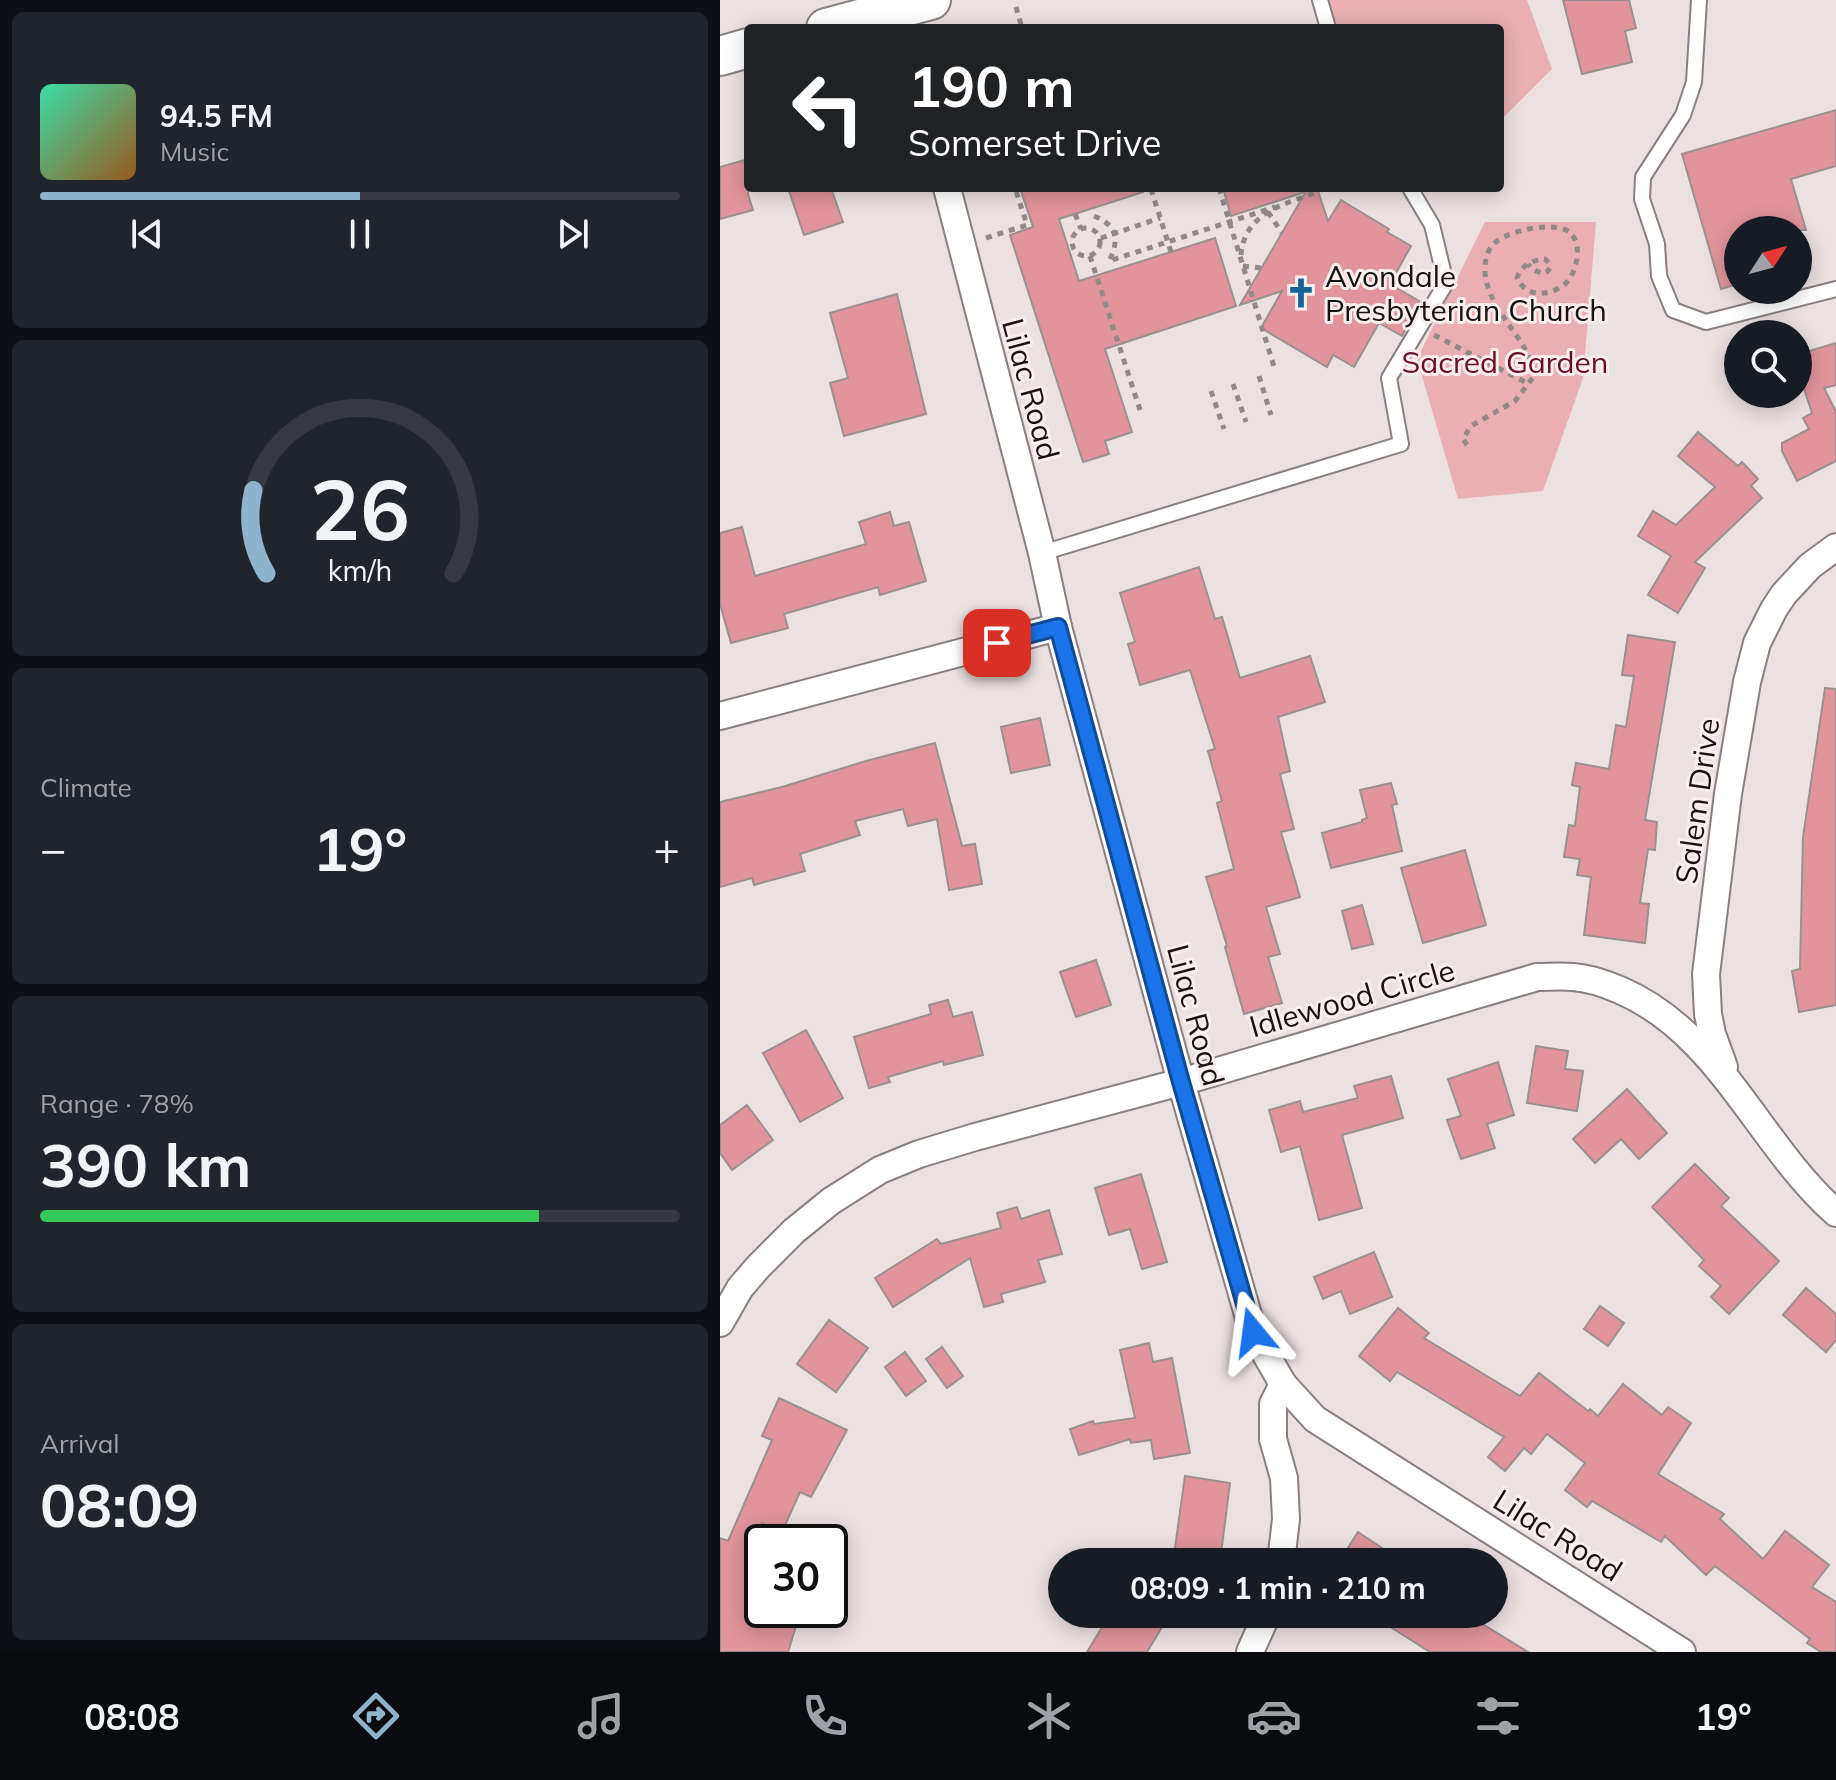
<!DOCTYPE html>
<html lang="en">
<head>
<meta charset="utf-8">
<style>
  :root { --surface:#171b24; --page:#20242c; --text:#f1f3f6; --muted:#9ea1a6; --line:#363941; --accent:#8eb3cc }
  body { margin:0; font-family:Mulish,sans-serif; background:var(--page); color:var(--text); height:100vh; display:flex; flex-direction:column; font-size:30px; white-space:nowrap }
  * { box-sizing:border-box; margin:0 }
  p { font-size:26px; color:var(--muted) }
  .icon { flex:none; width:44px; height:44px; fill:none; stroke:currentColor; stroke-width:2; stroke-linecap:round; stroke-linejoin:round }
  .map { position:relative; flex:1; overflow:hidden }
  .sheet { display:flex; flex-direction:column; gap:12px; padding:12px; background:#0d0f14; width:720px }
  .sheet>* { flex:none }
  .banner { position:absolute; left:24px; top:24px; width:760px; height:168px; border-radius:8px; box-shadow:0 4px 20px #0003; background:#202124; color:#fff; overflow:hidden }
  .needle { width:52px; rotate:54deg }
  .tools { position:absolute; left:1004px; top:216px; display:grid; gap:16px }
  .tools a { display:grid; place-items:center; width:88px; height:88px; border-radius:50%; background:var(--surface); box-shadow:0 4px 20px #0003; font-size:40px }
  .speed { position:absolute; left:24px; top:1524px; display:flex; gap:16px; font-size:40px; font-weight:700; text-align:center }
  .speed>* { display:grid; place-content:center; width:104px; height:104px; border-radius:50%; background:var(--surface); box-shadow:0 4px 20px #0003; line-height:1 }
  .speed .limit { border:4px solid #111; border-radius:12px; background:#fff; color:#111 }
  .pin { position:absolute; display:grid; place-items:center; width:68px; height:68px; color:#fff; margin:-34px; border-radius:16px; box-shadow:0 4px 12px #0006 }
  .me { position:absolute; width:88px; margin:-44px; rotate:344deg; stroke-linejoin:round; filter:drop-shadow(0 0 6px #0008) }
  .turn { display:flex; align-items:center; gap:28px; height:168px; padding:0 32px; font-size:36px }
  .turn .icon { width:104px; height:104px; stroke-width:2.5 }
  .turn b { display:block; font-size:56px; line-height:68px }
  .big { font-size:60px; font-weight:700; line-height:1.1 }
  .sheet .widget { flex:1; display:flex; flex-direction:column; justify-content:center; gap:12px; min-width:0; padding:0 28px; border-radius:12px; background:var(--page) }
  .sheet .dial { align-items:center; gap:0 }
  .dial svg { height:208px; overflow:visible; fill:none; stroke:var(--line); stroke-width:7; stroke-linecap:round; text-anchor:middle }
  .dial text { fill:var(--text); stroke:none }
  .song { display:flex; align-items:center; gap:24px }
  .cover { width:96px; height:96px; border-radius:12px; background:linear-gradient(135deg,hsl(160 70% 55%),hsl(30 70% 35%)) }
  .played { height:8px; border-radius:4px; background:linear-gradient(90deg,var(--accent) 50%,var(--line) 50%) }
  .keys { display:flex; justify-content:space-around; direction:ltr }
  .heat { display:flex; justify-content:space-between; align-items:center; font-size:44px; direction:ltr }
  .charge { height:12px; border-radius:6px; background:linear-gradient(90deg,#34c759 78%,var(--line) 0) }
  .trip { position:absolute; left:328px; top:1548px; width:460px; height:80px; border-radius:40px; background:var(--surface); box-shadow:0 4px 20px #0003; font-weight:700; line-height:80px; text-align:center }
  .tab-bar { display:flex; height:128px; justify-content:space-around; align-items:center; background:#090b0e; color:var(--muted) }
  .tab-bar .icon { width:56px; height:56px }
  .tab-bar .selected { color:var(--accent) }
  .tab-bar b { font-size:36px; color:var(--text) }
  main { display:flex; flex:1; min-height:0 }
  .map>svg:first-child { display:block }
  .green { fill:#e9afb4 }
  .building { fill:#e1949c; stroke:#9b9091; stroke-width:2 }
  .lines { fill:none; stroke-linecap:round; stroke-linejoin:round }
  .service-casing { stroke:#8a7f80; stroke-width:18 }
  .minor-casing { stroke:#8a7f80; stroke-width:30 }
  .secondary-casing { stroke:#8a7f80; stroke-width:42 }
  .path { stroke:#908889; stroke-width:5; stroke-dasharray:6 6; stroke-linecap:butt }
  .service { stroke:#fff; stroke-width:14 }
  .minor { stroke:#fff; stroke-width:26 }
  .secondary { stroke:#fff; stroke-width:38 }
  .route-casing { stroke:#114b97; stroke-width:20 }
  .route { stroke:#1a73e8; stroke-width:14 }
  .labels { text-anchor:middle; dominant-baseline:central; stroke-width:6; stroke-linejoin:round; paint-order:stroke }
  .poi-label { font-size:30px; fill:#161213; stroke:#faedee; text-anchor:start }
  .park-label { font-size:30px; fill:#690e26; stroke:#faedee }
  .street-label { font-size:30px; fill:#161213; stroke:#faedee }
</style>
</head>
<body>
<main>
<section class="sheet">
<div class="widget">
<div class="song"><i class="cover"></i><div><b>94.5 FM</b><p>Music</p></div></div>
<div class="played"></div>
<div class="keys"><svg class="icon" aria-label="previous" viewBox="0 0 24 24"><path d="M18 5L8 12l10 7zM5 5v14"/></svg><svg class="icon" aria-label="pause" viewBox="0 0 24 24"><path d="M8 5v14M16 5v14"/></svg><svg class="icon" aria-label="next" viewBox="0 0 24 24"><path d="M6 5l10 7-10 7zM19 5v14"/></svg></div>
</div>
<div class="widget dial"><svg viewBox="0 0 100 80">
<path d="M14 69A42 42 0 1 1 86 69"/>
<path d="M14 69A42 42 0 0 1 9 37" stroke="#8eb3cc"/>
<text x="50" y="56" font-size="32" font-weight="700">26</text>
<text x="50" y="72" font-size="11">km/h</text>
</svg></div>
<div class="widget"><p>Climate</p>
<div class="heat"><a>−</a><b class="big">19°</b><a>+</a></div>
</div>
<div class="widget"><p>Range · 78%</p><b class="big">390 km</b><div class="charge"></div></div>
<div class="widget"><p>Arrival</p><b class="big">08:09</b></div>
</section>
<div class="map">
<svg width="1116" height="1652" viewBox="0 0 1116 1652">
  <rect width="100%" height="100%" fill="#ece0e1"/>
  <!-- green -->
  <g class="green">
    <polygon points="606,0 807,0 832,69 780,121 780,28 614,28"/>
    <polygon points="765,222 876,222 863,378 823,491 738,499 697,359"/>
  </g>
  <!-- building -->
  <g class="building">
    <polygon points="843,0 909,0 916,28 905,31 912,62 862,74"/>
    <polygon points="1116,110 1116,166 1071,179 1086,230 1018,230 1018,284 1001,289 962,154"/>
    <polygon points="28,159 28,194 33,210 0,219 0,167"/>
    <polygon points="68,188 111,188 123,222 84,235"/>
    <polygon points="300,188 422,188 423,192 339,219 359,281 495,238 516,306 385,349 412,432 385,441 389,454 363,462 290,235 313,227"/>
    <polygon points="503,188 584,188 585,192 511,216"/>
    <polygon points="588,188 597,188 608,221 621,200 669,229 667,232 691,246 670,284 701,302 682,336 659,323 634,367 613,355 607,367 541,328 562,291 520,305"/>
    <polygon points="177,294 206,414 124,436 110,383 128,378 110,313"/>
    <polygon points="1081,342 1086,352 1116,343 1116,385 1104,388 1116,412 1116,461 1077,481 1062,451 1062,443 1089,429 1083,418 1092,413 1078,371 1078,343"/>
    <polygon points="978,432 1018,466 1022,462 1038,479 1031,486 1042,498 975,562 985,568 958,613 928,595 951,556 918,536 933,511 956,525 995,487 958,456"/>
    <polygon points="170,512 174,526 189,522 206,581 160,595 158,587 64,614 68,628 11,643 0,604 0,533 22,527 35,576 146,544 139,522"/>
    <polygon points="479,567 495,619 502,617 520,678 590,656 605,702 558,717 570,771 560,774 574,829 561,832 580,897 546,907 560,954 548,957 562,1003 524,1014 505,947 507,946 486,877 514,869 497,803 502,801 488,751 495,749 470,670 420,685 408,644 415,642 400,593"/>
    <polygon points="908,635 955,642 925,820 937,822 935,850 928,849 920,903 929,904 925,943 864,935 871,877 857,875 860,859 844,857 849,825 855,826 860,787 852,785 856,763 889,769 896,725 906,727 914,676 902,675"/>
    <polygon points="1105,688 1116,689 1116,1005 1079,1012 1072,971 1080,969 1083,837"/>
    <polygon points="320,718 330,765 291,773 281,727"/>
    <polygon points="215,743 242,846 255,844 262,884 229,890 217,819 188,826 183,809 135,821 140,835 80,854 85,871 34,885 32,878 0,887 0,802 62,787 146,761"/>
    <polygon points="671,783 677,804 672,805 682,851 611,868 602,833 642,822 642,820 647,818 640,790"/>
    <polygon points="745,850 766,925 703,943 681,868"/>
    <polygon points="642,905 653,944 632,949 622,911"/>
    <polygon points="376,960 391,1005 356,1017 340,972"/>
    <polygon points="228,1000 233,1017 252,1012 263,1055 224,1065 223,1061 168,1077 170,1082 149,1088 134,1037 211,1014 209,1005"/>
    <polygon points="86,1030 123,1098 80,1122 43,1053"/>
    <polygon points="816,1046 848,1051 845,1069 863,1071 857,1111 807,1103"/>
    <polygon points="778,1062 794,1115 767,1124 775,1148 741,1159 727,1120 741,1116 728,1079"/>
    <polygon points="671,1076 683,1118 622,1135 642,1208 599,1220 580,1146 561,1152 549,1110 580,1101 583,1112 638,1098 634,1086"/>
    <polygon points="907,1089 947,1133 919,1159 901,1139 875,1163 853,1139"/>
    <polygon points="27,1105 53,1140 12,1170 0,1153 0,1125"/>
    <polygon points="975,1164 1009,1198 1001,1206 1059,1261 1009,1314 991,1297 1001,1286 979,1266 984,1260 932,1207"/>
    <polygon points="421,1174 447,1262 422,1269 410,1229 389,1235 375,1188"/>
    <polygon points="297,1207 301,1219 329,1210 342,1254 318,1260 325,1282 281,1294 283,1302 264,1307 250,1258 173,1307 155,1278 217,1239 221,1244 281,1228 277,1213"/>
    <polygon points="654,1252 672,1297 630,1314 621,1291 603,1299 594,1277"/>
    <polygon points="1086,1288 1116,1314 1116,1340 1106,1352 1063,1315"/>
    <polygon points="880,1306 904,1323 888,1346 864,1329"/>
    <polygon points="678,1308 709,1333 704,1338 800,1396 819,1373 868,1411 870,1409 878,1416 903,1384 942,1415 948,1407 971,1423 938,1474 1004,1514 1000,1519 1043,1559 1065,1531 1109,1565 1092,1587 1116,1602 1116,1652 1101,1652 1087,1643 1090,1639 995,1566 986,1575 945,1536 941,1542 872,1501 867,1507 845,1490 865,1463 827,1434 811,1454 804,1448 785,1471 768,1457 784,1437 677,1372 670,1381 639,1356"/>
    <polygon points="109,1320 148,1348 116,1392 77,1364"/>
    <polygon points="429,1343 433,1362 452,1358 470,1453 434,1459 431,1440 411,1443 410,1439 359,1455 350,1429 373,1421 374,1424 415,1418 400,1350"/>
    <polygon points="222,1347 243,1376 227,1388 206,1359"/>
    <polygon points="185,1352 206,1381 186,1396 165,1367"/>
    <polygon points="59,1398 127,1430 91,1497 80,1492 62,1532 42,1523 42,1579 31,1610 81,1610 68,1652 0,1652 0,1538 8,1541 52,1440 42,1436"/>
    <polygon points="465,1476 510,1483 500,1562 453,1562"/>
    <polygon points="638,1532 683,1562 619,1562"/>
    <polygon points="390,1614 450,1614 427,1652 367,1652"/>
    <polygon points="650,1614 746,1614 808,1652 710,1652"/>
  </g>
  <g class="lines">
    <!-- service casing -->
    <g class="service-casing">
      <g id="service">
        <polyline points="600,0 608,28"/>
        <polyline points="979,0 974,82 963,115 923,177 922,199 937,244 939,276 953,310 986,322 1116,289"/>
        <polyline points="322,553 681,444 669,378 726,283 712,225 690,188"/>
      </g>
    </g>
    <!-- minor casing -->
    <g class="minor-casing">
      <g id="minor">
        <polyline points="227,188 322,553 338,627 461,1082 533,1332 563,1384 595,1419 962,1652"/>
        <polyline points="0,716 338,627"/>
        <polyline points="1004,1067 992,1034 988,1014 986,974 1008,794 1027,682 1037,643 1054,609 1064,594 1090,566 1116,547"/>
        <path d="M 0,1323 L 20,1288 L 38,1267 L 74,1231 L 111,1201 L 160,1170 L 199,1154 L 255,1137 L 461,1082 L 817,977 C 829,977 841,976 853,977 C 869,978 886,984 900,990 C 1000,1033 1038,1144 1116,1213"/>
        <polyline points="561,1562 566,1519 564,1478 553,1439 553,1404 563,1384"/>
        <polyline points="530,1652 547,1614"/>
      </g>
    </g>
    <!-- secondary casing -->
    <g class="secondary-casing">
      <g id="secondary">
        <polyline points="106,28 211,0"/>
        <polyline points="0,56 28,48"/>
      </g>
    </g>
    <!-- path -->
    <g class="path">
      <polyline points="296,7 302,28"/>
      <polyline points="499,188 555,370"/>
      <polyline points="431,189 451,252"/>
      <polyline points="548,212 562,233"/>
      <polyline points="355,214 361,229"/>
      <path d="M 374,216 C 397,225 400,240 389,261 L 555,207"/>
      <circle cx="366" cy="242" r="14"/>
      <polyline points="266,238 307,225 295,188"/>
      <polyline points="381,238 440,218"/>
      <path d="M 521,255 C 524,214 563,204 595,193 L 600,188"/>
      <polyline points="370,256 421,413"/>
      <polyline points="523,266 541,268"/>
      <polyline points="714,335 809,384"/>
      <polyline points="539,376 551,415"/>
      <polyline points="513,384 526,422"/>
      <polyline points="491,391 504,429"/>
      <path d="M 747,445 L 743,439 L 751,426 L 795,401 L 814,376 C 813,342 767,312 765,271 C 765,262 766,254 771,247 C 782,231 829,222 846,230 C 858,236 859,252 856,263 C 853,274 849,283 839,288 C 823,297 805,295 797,278 C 800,266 814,259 825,259 L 829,263 L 830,268 L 827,272 L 823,274 L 812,269 L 808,264"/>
    </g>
    <!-- service -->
    <use href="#service" class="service"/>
    <!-- minor -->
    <use href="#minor" class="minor"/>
    <!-- secondary -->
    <use href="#secondary" class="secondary"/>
  </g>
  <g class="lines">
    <!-- route casing -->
    <g class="route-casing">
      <polyline id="route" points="277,643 338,627 461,1082 533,1332"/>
    </g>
    <!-- route -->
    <use href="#route" class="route"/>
  </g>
  <!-- icons -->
  <defs>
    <g id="church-bare" transform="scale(2.4)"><path d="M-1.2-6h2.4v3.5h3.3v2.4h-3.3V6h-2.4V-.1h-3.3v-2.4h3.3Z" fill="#166598" stroke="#faedee" stroke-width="2.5" paint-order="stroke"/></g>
  </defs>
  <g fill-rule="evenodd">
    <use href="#church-bare" x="581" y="293"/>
  </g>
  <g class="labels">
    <!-- poi labels -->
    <g class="poi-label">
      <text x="605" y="276">Avondale<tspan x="605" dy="34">Presbyterian Church</tspan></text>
    </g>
    <!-- park labels -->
    <g class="park-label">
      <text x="785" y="362">Sacred Garden</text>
    </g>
    <!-- street labels -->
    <g class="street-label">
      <text transform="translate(311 389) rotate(75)">Lilac Road</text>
      <text transform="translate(977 801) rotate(-82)">Salem Drive</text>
      <text transform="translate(632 998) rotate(-16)">Idlewood Circle</text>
      <text transform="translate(476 1015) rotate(75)">Lilac Road</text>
      <text transform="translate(838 1535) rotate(32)">Lilac Road</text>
    </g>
  </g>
</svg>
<div class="tools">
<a><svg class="needle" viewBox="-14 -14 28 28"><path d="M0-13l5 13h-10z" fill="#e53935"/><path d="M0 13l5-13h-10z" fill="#9ea1a6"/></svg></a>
<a><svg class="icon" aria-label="search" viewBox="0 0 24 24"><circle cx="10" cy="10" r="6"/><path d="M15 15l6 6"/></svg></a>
</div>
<div class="speed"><div class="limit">30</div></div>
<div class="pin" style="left:277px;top:643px;background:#d93025"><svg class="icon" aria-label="arrive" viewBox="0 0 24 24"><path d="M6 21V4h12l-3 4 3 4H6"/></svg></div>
<svg class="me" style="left:533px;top:1332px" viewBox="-20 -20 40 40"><path d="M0-17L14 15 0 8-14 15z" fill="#1a73e8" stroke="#fff" stroke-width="4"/></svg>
<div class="trip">08:09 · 1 min · 210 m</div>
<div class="banner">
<div class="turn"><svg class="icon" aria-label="left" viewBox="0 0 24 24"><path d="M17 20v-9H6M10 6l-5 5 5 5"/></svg><div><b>190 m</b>Somerset Drive</div></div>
</div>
</div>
</main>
<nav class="tab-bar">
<b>08:08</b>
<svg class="icon selected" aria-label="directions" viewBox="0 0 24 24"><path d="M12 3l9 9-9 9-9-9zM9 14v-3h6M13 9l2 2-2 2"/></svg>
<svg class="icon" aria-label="music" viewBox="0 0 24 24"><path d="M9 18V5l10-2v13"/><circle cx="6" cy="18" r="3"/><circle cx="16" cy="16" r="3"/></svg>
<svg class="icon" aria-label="phone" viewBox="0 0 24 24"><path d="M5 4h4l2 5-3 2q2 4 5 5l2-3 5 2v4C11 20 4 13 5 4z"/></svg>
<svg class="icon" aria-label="climate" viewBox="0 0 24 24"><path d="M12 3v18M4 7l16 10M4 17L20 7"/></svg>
<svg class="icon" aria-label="car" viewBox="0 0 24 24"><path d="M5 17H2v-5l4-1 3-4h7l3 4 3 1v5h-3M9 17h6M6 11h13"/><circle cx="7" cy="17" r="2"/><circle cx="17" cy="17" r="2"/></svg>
<svg class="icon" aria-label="filters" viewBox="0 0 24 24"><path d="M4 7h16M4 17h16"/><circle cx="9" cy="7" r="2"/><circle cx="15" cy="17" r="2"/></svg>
<b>19°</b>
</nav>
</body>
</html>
